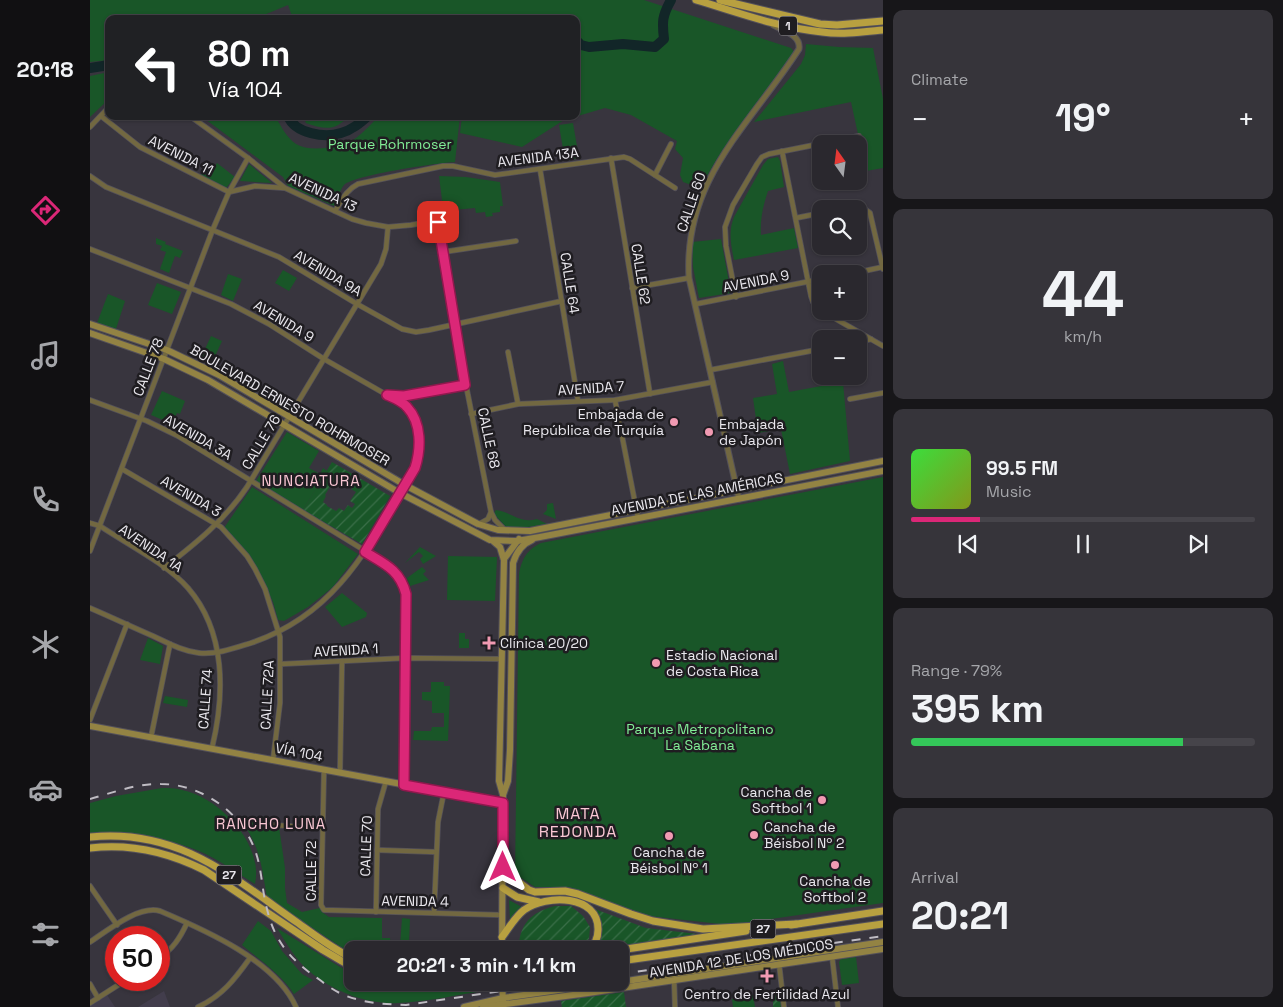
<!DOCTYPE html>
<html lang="en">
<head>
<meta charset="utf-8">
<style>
  :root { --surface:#2a282e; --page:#36343a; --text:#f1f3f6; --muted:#a5a6aa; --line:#46444a; --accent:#db2777 }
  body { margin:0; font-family:"Space Grotesk",sans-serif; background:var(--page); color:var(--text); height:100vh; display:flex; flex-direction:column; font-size:19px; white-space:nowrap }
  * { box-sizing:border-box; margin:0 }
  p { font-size:16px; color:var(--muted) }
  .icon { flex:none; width:28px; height:28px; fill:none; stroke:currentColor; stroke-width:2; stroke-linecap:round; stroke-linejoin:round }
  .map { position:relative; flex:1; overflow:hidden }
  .drawer { display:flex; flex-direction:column; gap:10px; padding:10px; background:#171619; width:400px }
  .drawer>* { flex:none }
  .guide { position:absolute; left:15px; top:15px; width:475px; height:105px; border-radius:10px; box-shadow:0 1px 4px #0004,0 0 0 1px var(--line); background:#202124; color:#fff; overflow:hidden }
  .needle { width:32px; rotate:346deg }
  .tools { position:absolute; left:722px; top:135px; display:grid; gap:10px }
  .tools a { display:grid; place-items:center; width:55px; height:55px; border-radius:10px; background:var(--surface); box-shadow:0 1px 4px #0004,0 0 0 1px var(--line); font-size:25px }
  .speed { position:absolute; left:15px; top:926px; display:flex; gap:10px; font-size:25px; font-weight:700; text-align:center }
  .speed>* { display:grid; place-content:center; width:65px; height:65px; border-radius:50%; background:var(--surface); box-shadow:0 1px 4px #0004,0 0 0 1px var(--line); line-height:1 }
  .speed .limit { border:8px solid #d22; background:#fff; color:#111 }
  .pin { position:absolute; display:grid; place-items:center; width:42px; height:42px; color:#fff; margin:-21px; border-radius:10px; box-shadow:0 2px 8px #0006 }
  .me { position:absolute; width:55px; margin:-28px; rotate:0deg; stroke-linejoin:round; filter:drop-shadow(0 0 4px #0008) }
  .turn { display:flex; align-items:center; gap:18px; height:105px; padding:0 20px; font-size:22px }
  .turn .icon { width:65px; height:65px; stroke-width:2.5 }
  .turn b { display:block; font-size:35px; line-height:42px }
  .big { font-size:38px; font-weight:600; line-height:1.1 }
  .drawer .card { flex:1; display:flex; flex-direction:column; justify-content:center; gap:8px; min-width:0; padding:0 18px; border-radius:10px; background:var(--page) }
  .drawer .dial { align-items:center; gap:0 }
  .dial b { font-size:65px; line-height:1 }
  .song { display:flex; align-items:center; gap:15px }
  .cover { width:60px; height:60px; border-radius:8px; background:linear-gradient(135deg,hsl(120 70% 55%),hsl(70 70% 35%)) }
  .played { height:5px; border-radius:2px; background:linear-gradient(90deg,var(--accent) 20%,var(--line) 20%) }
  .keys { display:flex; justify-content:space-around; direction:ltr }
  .heat { display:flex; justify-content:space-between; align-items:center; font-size:28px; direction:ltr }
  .charge { height:8px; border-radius:4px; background:linear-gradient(90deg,#34c759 79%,var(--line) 0) }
  .trip { position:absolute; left:254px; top:941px; width:285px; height:50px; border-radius:10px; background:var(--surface); box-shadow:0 1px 4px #0004,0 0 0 1px var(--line); font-weight:600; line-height:50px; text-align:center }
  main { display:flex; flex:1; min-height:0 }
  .tabs { display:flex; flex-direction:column; width:90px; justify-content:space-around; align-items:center; background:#111012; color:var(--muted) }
  .tabs .icon { width:35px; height:35px }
  .tabs .on { color:var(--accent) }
  .tabs b { font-size:22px; color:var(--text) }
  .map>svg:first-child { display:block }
  .built { fill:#423d4c }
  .green { fill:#195628 }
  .garden { fill:url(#garden-furrows); fill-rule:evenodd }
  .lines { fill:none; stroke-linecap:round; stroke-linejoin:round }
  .river { stroke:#122628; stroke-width:10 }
  .minor-casing { stroke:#54515a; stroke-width:6 }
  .tertiary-casing { stroke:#54515a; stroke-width:7 }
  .secondary-casing { stroke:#54515a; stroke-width:8 }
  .trunk-casing { stroke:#54515a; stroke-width:9 }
  .minor { stroke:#726841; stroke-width:4.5 }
  .tertiary { stroke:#726841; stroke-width:5 }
  .secondary { stroke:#938343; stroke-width:6 }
  .trunk { stroke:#b8a040; stroke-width:7 }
  .rail { stroke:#bfbcc3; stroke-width:2; stroke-dasharray:9 9; stroke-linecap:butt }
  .route-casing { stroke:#8e194d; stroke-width:12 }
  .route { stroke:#db2777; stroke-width:9 }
  .poi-dot { fill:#f19ab2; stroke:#1f1d21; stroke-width:2 }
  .labels { text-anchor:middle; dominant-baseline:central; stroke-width:5; stroke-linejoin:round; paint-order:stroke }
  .shield { fill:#1f1d21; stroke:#acaab0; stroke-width:1 }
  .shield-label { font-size:12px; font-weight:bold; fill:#e9e7ed }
  .park-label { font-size:14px; fill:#82ee96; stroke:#1f1d21 }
  .street-label { font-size:14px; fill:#e9e7ed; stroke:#1f1d21 }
  .poi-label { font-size:14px; fill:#e9e7ed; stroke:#1f1d21; text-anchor:start }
  .neighbourhood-label { font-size:15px; letter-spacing:1px; fill:#fac7d4; stroke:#1f1d21 }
  .quarter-label { font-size:16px; letter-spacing:1px; fill:#fac7d4; stroke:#1f1d21 }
</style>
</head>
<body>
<main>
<nav class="tabs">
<b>20:18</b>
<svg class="icon on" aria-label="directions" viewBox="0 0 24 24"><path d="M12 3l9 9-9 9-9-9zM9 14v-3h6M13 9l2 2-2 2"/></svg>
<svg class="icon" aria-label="music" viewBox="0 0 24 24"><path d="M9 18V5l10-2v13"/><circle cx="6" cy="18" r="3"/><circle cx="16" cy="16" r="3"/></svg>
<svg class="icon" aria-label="phone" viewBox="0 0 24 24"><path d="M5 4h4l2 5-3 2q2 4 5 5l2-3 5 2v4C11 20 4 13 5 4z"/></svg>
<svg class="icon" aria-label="climate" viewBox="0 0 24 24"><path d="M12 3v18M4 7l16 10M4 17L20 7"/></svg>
<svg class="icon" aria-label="car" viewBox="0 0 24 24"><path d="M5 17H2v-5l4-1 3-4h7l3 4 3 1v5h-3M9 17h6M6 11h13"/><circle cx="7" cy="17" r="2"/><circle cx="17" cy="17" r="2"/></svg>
<svg class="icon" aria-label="filters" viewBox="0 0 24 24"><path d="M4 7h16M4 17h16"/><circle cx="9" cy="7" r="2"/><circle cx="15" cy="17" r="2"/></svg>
</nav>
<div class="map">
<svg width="793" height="1007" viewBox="0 0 793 1007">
  <defs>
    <pattern id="garden-furrows" width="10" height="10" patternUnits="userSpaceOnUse" patternTransform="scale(1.25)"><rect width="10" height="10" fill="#195628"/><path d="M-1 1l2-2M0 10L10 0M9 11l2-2" fill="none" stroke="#3a6e48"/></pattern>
  </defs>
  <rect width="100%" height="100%" fill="#38353e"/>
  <!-- built -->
  <g class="built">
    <polygon points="74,991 80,1007 48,1007"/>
    <polygon points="17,995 25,1007 0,1007 0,1006"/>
  </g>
  <!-- green -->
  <g class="green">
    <polygon points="0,0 554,0 701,48 705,53 628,157 610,188 593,182 590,175 593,158 585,149 587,141 541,115 515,108 474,120 432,147 370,133 372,116 486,116 486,19 203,19 198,5 174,15 147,19 19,19 19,60 0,62"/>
    <polygon points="716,44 749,47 783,48 793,99 793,168 776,171 761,102 664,122 711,64 715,55"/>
    <polygon points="19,72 19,99 0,117 0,76"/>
    <path d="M 111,116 L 185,116 C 191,126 196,137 206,144 C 221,153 252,147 266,138 C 274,132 282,123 289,116 L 370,116 L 365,162 C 347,163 264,175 254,185 C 250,190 247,200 244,206 L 198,186 L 193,177 Z"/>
    <path d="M 213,116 L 259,116 C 244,132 234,129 216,123 Z"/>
    <polygon points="483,123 489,158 475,161 469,125"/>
    <path d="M 688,157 L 690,161 L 694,187 L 678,191 C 673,206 670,219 671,235 L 704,228 L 708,248 L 644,260 C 641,245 638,232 644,217 L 673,165 L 678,159 Z"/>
    <polygon points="127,163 145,177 136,188 111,175 116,168 122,171"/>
    <polygon points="159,164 182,183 150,181"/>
    <polygon points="349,176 376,177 410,182 413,206 410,206 410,212 402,213 403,216 396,217 395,212 386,213 385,208 363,210 363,207 353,208"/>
    <polygon points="66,238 76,242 75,244 93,251 90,258 85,256 79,273 70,269 76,252 70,250 72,246 66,244"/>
    <polygon points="631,239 641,293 609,298 603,267 602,242"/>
    <polygon points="193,270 207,278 199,291 185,283"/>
    <polygon points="138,274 152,279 143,301 131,295"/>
    <polygon points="67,283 91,292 82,314 58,305"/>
    <polygon points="18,294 35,301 26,329 7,323"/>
    <polygon points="121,336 132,341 121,365 110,360"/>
    <polygon points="693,361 699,392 753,382 760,461 700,474 691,429 668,433 663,398 687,394 682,364"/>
    <polygon points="72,391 95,401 90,414 87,413 82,424 61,415"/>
    <polygon points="197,432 229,451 219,468 230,474 233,468 237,471 213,510 166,481"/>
    <path d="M 793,477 L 793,903 L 639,925 L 559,916 L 479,887 L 445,887 L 425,874 L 429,574 C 432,558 437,550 451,543 Z"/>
    <polygon points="162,487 268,554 243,587 218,607 194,621 188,620 183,602 166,567 134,528"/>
    <polygon points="463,503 466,519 453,514 457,510 457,504"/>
    <path d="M 406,510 C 422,512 429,524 447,519 L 457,524 L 426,529 L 417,528 L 405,515 L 404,513 Z"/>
    <polygon points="330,547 346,556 333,564 330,559 333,556 329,552 315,563"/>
    <polygon points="358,556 407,557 405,601 357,600"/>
    <polygon points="332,567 336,571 333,574 339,580 320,586 317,578"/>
    <polygon points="252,593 277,613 276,617 252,627 235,607"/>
    <polygon points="369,633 375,633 375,639 379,639 379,648 369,648"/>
    <polygon points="58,638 73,646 70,664 50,660"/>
    <polygon points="341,682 354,682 354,686 360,686 358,741 323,740 324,731 341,731 342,727 354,727 354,713 342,713 342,701 332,700 332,692 341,692"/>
    <polygon points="75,696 98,700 97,707 73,703"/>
    <path d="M 72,788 C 79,788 85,788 92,790 C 129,797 174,844 165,884 C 147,873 128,859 109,851 C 73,836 38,835 0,836 L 0,803 L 26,796 Z"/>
    <path d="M 177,816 L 177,826 L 189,827 L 195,868 L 195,888 L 197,903 L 212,912 L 230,908 L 232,912 L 239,917 L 292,918 L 292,938 L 300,938 L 301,945 L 310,945 L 312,918 L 320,919 L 319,943 L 338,944 L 337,950 L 345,950 L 262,950 L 262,952 L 251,947 L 177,898 C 172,868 170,846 152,822 Z"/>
    <polygon points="419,900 432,907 420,919"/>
    <path d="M 168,921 L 181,931 L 192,951 L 212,974 L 223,980 L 204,994 C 191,974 170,960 152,945 Z"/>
    <path d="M 187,928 L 250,967 L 262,973 L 262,982 L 292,983 L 330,991 L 400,985 L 400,990 C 371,994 337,1002 308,1003 C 278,1005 242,991 219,971 C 206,960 196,943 187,928 Z"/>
    <polygon points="766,957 769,983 752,985 749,962 751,959"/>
    <polygon points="663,995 665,1007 643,1007 642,999"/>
  </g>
  <!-- garden -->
  <g class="garden">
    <path d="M 242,462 L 300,496 L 272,544 L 213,510 ZM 252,481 L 262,487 L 261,489 L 266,492 L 260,501 L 265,504 L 262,508 L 258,505 L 254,511 L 249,508 L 246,511 L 237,506 L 237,505 L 233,502 L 236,496 L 235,495 L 242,483 L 248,486 Z"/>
    <path d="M 465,906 L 481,906 L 493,916 L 500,927 L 499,939 L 483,950 L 428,950 C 430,923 440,913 465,906 Z"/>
    <path d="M 502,908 L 556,928 L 616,935 L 505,949 C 515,931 514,925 502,908 Z"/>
    <polygon points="690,991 691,1007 683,1007 683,999 682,998 681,992"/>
    <polygon points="534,992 536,1007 472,1007 471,1001"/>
  </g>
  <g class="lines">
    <!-- river -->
    <g class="river">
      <path d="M 486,40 L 491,45 L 499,47 L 533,44 L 565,47 L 574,39 C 572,22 572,16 581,0"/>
      <polyline points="0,68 19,65"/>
      <path d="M 198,116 C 205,134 235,138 251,133 C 262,130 270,123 278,116"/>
    </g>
    <!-- minor casing -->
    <g class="minor-casing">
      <g id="minor">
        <polyline points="11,116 50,147 139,192 165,186 194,188"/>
        <polyline points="100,116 158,158 195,188 262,219 276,223 298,227 321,225 344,221 348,222 364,324 401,512 405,520 415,530"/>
        <polyline points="0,127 19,107"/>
        <polyline points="692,151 721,296 723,302 731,311"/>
        <polyline points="521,158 560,394"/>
        <polyline points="450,169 488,401"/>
        <polyline points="565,175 581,144"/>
        <polyline points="0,176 16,187 189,257 267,304 312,329 326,332 339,330 472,301"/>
        <polyline points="756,209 772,207 780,213 793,269"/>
        <path d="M 245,211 C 252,200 256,190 268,184 L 353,166 L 363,166 L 405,175 L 534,157 L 540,159 L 585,188"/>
        <polyline points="706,218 731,213"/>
        <polyline points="0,249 141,304 179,324 234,359 297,395 322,395 375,385"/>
        <polyline points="353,252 426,241"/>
        <polyline points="760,274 793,267"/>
        <polyline points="542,288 599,278"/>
        <polyline points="646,297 636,246 635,227 643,205 667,164 672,157 679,154 769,136"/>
        <polyline points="606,304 731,279"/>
        <polyline points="732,311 793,346"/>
        <polyline points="769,342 781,339"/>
        <polyline points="418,352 428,404"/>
        <polyline points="620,370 731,349"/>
        <polyline points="760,399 793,393"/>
        <path d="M 0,400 L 57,421 L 88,436 L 295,563 C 306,573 313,580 316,594 L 314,785"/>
        <polyline points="525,400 548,518"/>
        <polyline points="381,414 428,404 525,400 623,382"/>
        <polyline points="32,469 131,527 157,556 165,569 175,589 190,637 190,703 183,760"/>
        <path d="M 0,523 L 10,526 C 37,544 77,564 98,588 C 136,632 135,694 122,748"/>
        <polyline points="389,524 398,519 401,512"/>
        <polyline points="0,551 123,229 139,192 158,158"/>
        <path d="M 74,568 C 105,544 135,520 157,487 L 291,264 L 296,249 L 298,227"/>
        <path d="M 0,608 C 21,617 42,627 63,636 C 78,643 92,651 109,653 C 126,655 145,648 161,643 C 249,614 281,542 325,468 C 331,449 332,423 317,407 C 312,401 304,398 297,395"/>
        <polyline points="191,664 316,658 412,659"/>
        <polyline points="0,720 37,624"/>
        <polyline points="61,737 80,644"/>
        <polyline points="234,770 231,905 234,910 412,915"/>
        <polyline points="250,773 252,661"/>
        <polyline points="182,825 233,828"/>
        <polyline points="287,850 346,852"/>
        <polyline points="0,886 27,925"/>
        <polyline points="286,912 288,809 296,781"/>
        <polyline points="344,913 348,822 354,792"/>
        <path d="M 0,942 C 18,930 49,905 70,911 C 115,930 186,961 206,1007"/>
        <polyline points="742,956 748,1007"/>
        <path d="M 69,958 C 83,949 90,938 97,923"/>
        <polyline points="689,963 694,1007"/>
        <polyline points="584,978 585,1007"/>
        <polyline points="0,984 8,998"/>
        <polyline points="0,1003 36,980"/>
        <path d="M 108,1007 C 132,996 145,979 160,958"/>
      </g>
    </g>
    <!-- tertiary casing -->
    <g class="tertiary-casing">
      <path id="tertiary" d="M 649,499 L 599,278 C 593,179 660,125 709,49 C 711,35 694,31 683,25"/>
    </g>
    <!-- secondary casing -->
    <g class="secondary-casing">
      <g id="secondary">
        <polyline points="0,324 77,350 129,375 315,485 388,524 408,530 440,531 793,461"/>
        <polyline points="0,333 74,359 118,380 310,493 400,540 427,541 450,537 793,471"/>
        <polyline points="403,541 410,547 414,560 409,781 413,795 412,950"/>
        <polyline points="414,559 429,539"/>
        <polyline points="0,726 413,803"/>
        <path d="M 413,795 L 418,781 L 420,750 L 423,563 C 426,553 432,544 442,540"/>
        <polyline points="412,982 413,1001"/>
        <polyline points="530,982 793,942"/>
        <polyline points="374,1007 413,998 524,982"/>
        <polyline points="393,1007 498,993 793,949"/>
      </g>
    </g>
    <!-- trunk casing -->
    <g class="trunk-casing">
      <g id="trunk">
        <path d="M 606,0 C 647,12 689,28 732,32 C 752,35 773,32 793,30"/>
        <polyline points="630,0 730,24 747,25 793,21"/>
        <path d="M 0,837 C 88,828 141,876 208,923 C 226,936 243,949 262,958"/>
        <path d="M 0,848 C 41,843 78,852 114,870 L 233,950 L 262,967"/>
        <polyline points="413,855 426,880 439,890 445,892 475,891 488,894 541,914 563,921 613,929 706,924"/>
        <polyline points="413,888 427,897 449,902"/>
        <polyline points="701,925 793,911"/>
        <path d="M 412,937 C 419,928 425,917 434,910 C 456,894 509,894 508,930 C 508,938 505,945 498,950"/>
        <polyline points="530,950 656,931"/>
        <polyline points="530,961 793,924"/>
        <polyline points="318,982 342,985 372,982"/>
      </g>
    </g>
    <!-- minor -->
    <use href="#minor" class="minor"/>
    <!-- tertiary -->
    <use href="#tertiary" class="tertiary"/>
    <!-- secondary -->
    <use href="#secondary" class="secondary"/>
    <!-- trunk -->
    <use href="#trunk" class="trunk"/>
    <!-- rail -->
    <g class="rail">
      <path d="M 0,799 C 22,793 47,783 71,784 C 112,784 153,813 166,853 C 172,871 172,891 177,909 C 185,943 202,961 230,980 C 241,989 253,996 266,999 C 282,1004 299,1004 316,1005 L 473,982"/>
      <polyline points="530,974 793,936"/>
    </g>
  </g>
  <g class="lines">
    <!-- route casing -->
    <g class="route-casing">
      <path id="route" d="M 348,222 L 375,385 L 314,396 L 297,395 C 304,398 312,401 317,407 C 332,423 331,449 325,468 L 275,552 C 295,564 310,570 316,594 L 314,785 L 413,803 L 413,867"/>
    </g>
    <!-- route -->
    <use href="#route" class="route"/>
  </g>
  <!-- markers -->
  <g class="poi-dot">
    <circle cx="584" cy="422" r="5"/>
    <circle cx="619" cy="432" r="5"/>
    <path d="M396.5 635.5h5v5h5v5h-5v5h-5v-5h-5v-5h5z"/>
    <circle cx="566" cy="663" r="5"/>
    <circle cx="732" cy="800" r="5"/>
    <circle cx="664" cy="835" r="5"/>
    <circle cx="579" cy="836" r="5"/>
    <circle cx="745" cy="865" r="5"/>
    <path d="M674.5 968.5h5v5h5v5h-5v5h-5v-5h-5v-5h5z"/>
  </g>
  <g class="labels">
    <!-- shield labels -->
    <g class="shield">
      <rect x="689" y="16.5" width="18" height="19" rx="4"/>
      <rect x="126.5" y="865.5" width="25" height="19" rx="4"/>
      <rect x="660.5" y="919.5" width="25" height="19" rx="4"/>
    </g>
    <g class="shield-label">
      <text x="698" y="26">1</text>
      <text x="139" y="875">27</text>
      <text x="673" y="929">27</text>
    </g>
    <!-- park labels -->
    <g class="park-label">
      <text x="300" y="144">Parque Rohrmoser</text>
      <text x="610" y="729">Parque Metropolitano<tspan x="610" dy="16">La Sabana</tspan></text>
    </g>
    <!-- street labels -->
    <g class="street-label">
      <text transform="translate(91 155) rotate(27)">AVENIDA 11</text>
      <text transform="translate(448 157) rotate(-7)">AVENIDA 13A</text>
      <text transform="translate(233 192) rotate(25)">AVENIDA 13</text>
      <text transform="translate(601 202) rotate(-71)">CALLE 60</text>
      <text transform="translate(238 273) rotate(31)">AVENIDA 9A</text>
      <text transform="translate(551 274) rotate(81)">CALLE 62</text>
      <text transform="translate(666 281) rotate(-11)">AVENIDA 9</text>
      <text transform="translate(480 283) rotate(81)">CALLE 64</text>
      <text transform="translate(194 321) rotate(31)">AVENIDA 9</text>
      <text transform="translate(58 367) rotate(-69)">CALLE 78</text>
      <text transform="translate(501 388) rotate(-4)">AVENIDA 7</text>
      <text transform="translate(200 405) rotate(30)">BOULEVARD ERNESTO ROHRMOSER</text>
      <text transform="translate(108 437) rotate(30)">AVENIDA 3A</text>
      <text transform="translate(399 438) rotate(78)">CALLE 68</text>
      <text transform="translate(171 442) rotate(-59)">CALLE 76</text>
      <text transform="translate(607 494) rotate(-11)">AVENIDA DE LAS AMÉRICAS</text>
      <text transform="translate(101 496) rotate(30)">AVENIDA 3</text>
      <text transform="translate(61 548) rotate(34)">AVENIDA 1A</text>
      <text transform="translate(256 650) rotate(-3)">AVENIDA 1</text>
      <text transform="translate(177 695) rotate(-87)">CALLE 72A</text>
      <text transform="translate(115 699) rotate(-86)">CALLE 74</text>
      <text transform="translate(209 752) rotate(11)">VÍA 104</text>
      <text transform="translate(276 846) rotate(-88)">CALLE 70</text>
      <text transform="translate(221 871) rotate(-90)">CALLE 72</text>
      <text transform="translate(325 901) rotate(1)">AVENIDA 4</text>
      <text transform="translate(651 958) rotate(-9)">AVENIDA 12 DE LOS MÉDICOS</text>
    </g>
    <!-- poi labels -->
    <g class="poi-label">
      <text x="574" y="414" text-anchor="end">Embajada de<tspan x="574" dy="16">República de Turquía</tspan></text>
      <text x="629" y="424">Embajada<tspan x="629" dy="16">de Japón</tspan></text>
      <text x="410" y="643">Clínica 20/20</text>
      <text x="576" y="655">Estadio Nacional<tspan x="576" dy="16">de Costa Rica</tspan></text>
      <text x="722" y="792" text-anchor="end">Cancha de<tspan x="722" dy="16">Softbol 1</tspan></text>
      <text x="674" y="827">Cancha de<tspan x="674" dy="16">Béisbol Nº 2</tspan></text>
      <text x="579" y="852" text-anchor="middle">Cancha de<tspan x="579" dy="16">Béisbol Nº 1</tspan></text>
      <text x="745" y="881" text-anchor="middle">Cancha de<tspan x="745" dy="16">Softbol 2</tspan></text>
      <text x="677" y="994" text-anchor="middle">Centro de Fertilidad Azul</text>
    </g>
    <!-- neighbourhood labels -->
    <g class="neighbourhood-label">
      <text x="221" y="480">NUNCIATURA</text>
      <text x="181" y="823">RANCHO LUNA</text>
    </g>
    <!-- quarter labels -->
    <g class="quarter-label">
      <text x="488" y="813">MATA<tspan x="488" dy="18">REDONDA</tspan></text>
    </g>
  </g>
</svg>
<div class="tools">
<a><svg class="needle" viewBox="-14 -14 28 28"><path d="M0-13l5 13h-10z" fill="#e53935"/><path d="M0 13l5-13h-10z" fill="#a5a6aa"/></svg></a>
<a><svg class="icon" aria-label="search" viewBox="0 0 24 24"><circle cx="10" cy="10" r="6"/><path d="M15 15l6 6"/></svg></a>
<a>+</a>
<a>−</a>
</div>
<div class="speed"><div class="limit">50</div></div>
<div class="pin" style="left:348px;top:222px;background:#d93025"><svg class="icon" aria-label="arrive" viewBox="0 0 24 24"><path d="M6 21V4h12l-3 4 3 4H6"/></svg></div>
<svg class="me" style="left:413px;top:867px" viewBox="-20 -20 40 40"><path d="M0-17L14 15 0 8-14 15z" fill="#db2777" stroke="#fff" stroke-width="4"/></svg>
<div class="trip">20:21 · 3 min · 1.1 km</div>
<div class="guide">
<div class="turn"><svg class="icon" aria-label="left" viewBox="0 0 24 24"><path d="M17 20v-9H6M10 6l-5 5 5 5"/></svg><div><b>80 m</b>Vía 104</div></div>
</div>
</div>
<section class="drawer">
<div class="card"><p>Climate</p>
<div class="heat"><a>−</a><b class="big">19°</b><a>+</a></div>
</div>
<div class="card dial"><b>44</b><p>km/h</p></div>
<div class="card">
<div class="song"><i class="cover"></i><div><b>99.5 FM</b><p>Music</p></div></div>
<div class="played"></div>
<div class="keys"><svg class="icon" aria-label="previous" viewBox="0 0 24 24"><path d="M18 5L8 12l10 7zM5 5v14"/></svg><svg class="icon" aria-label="pause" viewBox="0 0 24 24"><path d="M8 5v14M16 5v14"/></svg><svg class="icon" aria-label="next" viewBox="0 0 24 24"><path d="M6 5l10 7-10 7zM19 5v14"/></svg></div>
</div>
<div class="card"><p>Range · 79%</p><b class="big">395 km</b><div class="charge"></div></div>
<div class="card"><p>Arrival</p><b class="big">20:21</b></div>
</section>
</main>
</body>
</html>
